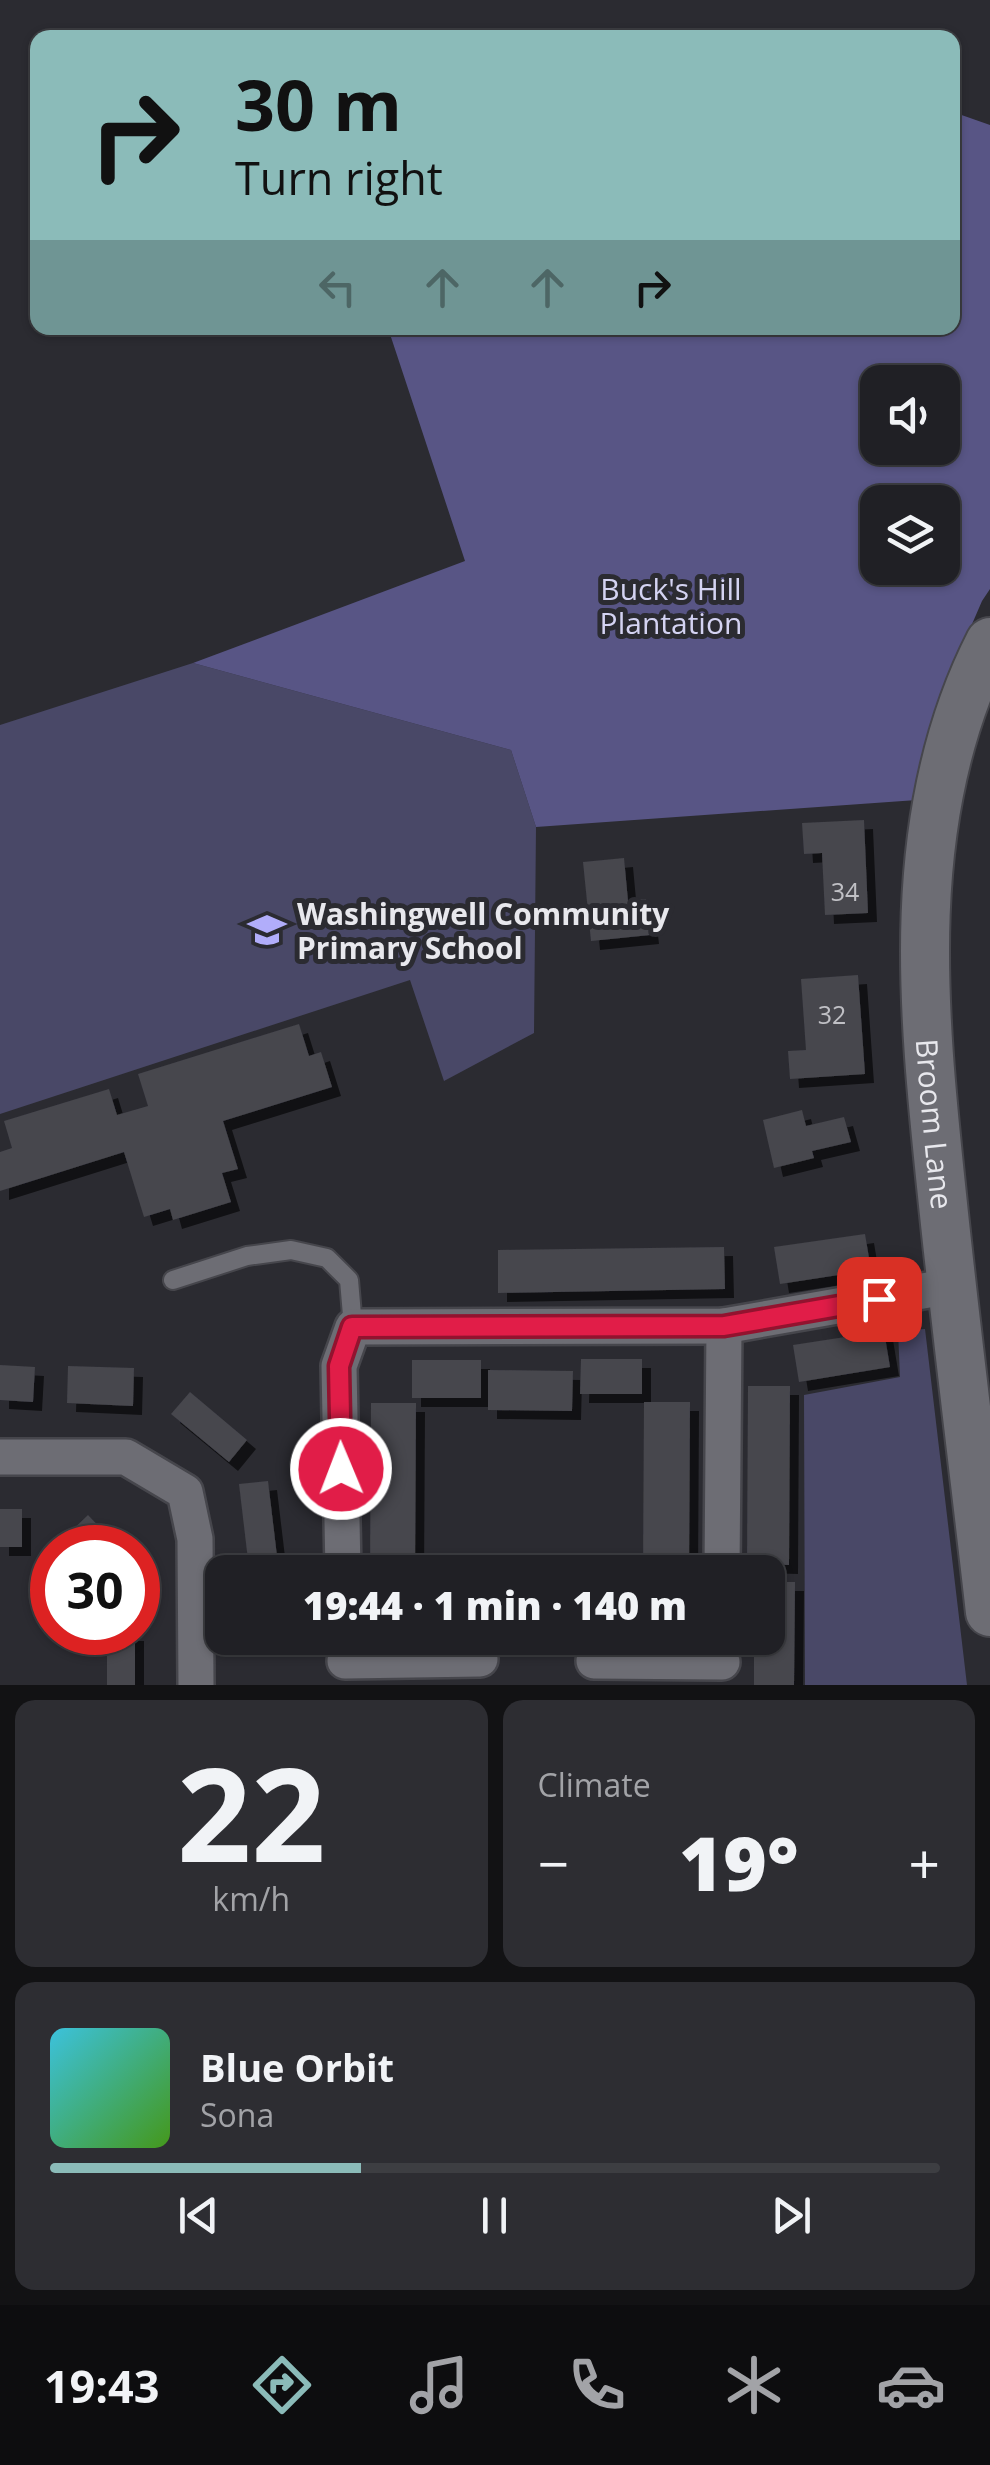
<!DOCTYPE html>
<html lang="en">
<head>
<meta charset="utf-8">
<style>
  :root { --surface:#202025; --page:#2d2d32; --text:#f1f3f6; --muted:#a2a3a7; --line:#3d3e42; --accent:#8bbbb9 }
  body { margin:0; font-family:"Open Sans",sans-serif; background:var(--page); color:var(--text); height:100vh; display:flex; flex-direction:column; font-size:38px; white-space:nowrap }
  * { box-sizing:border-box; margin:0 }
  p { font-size:32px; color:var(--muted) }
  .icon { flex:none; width:55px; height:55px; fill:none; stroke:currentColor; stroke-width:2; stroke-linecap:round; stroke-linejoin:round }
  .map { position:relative; height:1685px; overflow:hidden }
  .details { display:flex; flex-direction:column; gap:15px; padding:15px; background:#121214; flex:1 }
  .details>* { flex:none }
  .guide { position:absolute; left:30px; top:30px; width:930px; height:305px; border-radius:20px; box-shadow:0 2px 8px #0004,0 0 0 2px var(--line); background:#8bbbb9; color:#111; overflow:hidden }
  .fabs { position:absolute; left:860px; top:365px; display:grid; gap:20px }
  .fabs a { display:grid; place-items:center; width:100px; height:100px; border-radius:20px; background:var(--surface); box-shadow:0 2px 8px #0004,0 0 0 2px var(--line); font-size:50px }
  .speed { position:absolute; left:30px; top:1525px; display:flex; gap:20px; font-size:50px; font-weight:700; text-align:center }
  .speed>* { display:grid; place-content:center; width:130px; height:130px; border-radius:50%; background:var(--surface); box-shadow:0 2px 8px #0004,0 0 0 2px var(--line); line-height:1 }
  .speed .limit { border:15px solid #d22; background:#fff; color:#111 }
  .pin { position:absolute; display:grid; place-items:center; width:85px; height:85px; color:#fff; margin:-42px; border-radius:20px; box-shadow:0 5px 15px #0006 }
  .me { position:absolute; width:110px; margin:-55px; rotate:359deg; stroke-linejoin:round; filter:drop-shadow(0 0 8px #0008) }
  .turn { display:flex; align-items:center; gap:35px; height:210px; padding:0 40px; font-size:45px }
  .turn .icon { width:130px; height:130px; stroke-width:2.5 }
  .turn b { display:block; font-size:70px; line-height:85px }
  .lanes { display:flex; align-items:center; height:95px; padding:0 40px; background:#0003; justify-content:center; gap:50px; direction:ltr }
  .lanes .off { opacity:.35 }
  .big { font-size:75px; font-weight:800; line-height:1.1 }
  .details .card { flex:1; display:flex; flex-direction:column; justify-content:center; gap:15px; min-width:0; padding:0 35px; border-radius:20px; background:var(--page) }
  .details .dial { align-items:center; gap:0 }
  .dial b { font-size:130px; line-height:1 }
  .song { display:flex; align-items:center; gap:30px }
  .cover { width:120px; height:120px; border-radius:15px; background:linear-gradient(135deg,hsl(190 70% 55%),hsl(100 70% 35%)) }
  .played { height:10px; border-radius:5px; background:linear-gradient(90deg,var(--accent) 35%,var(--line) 35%) }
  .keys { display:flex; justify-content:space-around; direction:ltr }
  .heat { display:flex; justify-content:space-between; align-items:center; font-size:55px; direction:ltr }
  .details .tiles { flex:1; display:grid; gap:15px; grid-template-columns:1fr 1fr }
  .card:last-child { grid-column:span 2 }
  .trip { position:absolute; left:205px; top:1555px; width:580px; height:100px; border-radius:20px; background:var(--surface); box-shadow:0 2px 8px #0004,0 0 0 2px var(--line); font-weight:800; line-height:100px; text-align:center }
  .tabs { display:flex; height:160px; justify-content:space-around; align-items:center; background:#0d0d0f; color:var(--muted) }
  .tabs .icon { width:70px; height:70px }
  .tabs .current { color:var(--accent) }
  .tabs b { font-size:45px; color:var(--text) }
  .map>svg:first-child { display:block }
  .green { fill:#494867 }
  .forest { fill:#585585; fill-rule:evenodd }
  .building { fill:#46464d; filter:url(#shadow) }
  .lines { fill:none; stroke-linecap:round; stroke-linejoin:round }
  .lane-casing { stroke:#46464c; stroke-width:22 }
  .street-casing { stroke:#46464c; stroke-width:40 }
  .secondary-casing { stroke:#46464c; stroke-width:52 }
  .lane { stroke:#6d6d74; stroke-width:18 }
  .street { stroke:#6d6d74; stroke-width:35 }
  .secondary { stroke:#6d6d74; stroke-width:48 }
  .route-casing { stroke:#92132f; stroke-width:25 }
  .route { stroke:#e11d48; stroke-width:18 }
  .labels { text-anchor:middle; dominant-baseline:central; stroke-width:10; stroke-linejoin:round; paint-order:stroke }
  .number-label { font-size:25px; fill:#c0c0c5 }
  .park-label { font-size:30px; fill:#d4d3f2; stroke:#2b2b31 }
  .poi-label { font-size:30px; font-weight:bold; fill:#e8e8ed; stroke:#2b2b31; text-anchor:start }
  .street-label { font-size:30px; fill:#e8e8ed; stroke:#2b2b31 }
</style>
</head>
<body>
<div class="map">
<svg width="990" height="1685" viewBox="0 0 990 1685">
  <defs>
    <filter id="shadow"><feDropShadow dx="9" dy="9" stdDeviation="0" flood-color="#0009"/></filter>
  </defs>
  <rect width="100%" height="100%" fill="#2b2b31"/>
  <!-- green -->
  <g class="green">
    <polygon points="193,663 511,750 536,827 534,1033 444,1081 410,980 0,1114 0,725"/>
    <polygon points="925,1329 967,1685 805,1685 804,1395 900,1377 898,1331"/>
  </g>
  <!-- forest -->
  <path class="forest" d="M 953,112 L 990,125 L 990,589 L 982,601 L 947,682 L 929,740 L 917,800 L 536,827 L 511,750 L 193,663 L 465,561 L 388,328 L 952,328 ZM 878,382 L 942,382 L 942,448 L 878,448 ZM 878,502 L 942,502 L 942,568 L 878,568 Z"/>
  <!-- building -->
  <g class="building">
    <polygon points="864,820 868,913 825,915 822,853 804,854 802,823"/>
    <polygon points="624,858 628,901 646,899 650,935 591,941 583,862"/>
    <polygon points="858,975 865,1074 790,1079 788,1051 806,1050 801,979"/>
    <polygon points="299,1024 309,1056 321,1052 332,1087 223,1121 238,1169 222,1173 231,1202 173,1220 170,1209 144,1217 124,1152 0,1191 0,1152 12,1148 4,1121 109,1089 117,1115 148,1106 138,1074"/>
    <polygon points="802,1110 806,1126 844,1117 851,1142 812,1151 814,1158 774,1168 763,1120"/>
    <polygon points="865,1234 871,1270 780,1284 774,1247"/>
    <polygon points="724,1247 725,1289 498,1293 498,1250"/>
    <polygon points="884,1331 890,1367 799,1382 793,1345"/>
    <polygon points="581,1359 642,1359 642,1394 580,1394"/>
    <rect x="412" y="1360" width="69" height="38"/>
    <polygon points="0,1365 35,1367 33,1402 0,1400"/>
    <polygon points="68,1366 134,1368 133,1406 67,1403"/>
    <polygon points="488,1370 573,1371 572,1411 488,1410"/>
    <polygon points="748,1386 790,1386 789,1565 747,1564"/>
    <polygon points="190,1392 247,1440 229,1462 171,1414"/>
    <polygon points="644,1402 690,1402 689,1572 643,1572"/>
    <polygon points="371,1403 416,1403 415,1572 370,1572"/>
    <polygon points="268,1481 277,1556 248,1560 239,1484"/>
    <rect x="0" y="1509" width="22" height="38"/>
    <polygon points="88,1515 110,1538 120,1548 67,1548 61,1541"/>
    <polygon points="768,1582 795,1582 794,1685 754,1685 754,1638 768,1638"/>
    <rect x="107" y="1632" width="28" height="53"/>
  </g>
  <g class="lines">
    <!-- lane casing -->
    <g class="lane-casing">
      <polyline id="lane" points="173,1280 247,1256 291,1250 327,1258 349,1280 353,1327"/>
    </g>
    <!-- street casing -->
    <g class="street-casing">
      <g id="street">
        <polyline points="0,1457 126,1457 185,1492 195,1539 196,1685"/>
        <polyline points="343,1572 339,1366 353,1327 724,1326 951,1286"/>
        <polyline points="722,1572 724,1326"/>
        <polyline points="345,1661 480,1659"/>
        <polyline points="594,1661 722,1662"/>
      </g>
    </g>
    <!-- secondary casing -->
    <g class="secondary-casing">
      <g id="secondary">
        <path id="s1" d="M 990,642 C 899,820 924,1023 944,1214 C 958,1347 975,1479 990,1612"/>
      </g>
    </g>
    <!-- lane -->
    <use href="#lane" class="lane"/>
    <!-- street -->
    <use href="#street" class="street"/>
    <!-- secondary -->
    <use href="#secondary" class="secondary"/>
  </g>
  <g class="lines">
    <!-- route casing -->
    <g class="route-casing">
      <polyline id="route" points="341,1469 339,1366 352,1327 724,1326 879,1299"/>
    </g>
    <!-- route -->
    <use href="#route" class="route"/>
  </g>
  <!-- icons -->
  <defs>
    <g id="school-bare" transform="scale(3)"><path d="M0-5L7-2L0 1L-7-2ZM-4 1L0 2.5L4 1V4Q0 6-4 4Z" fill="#b1adfa" stroke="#2b2b31" stroke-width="2.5" paint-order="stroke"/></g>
  </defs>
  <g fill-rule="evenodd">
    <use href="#school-bare" x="267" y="930"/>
  </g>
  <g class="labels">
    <!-- number labels -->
    <g class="number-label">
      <text x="845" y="891">34</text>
      <text x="832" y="1014">32</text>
    </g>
    <!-- park labels -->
    <g class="park-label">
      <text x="671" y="588">Buck's Hill<tspan x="671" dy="34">Plantation</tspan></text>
    </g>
    <!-- poi labels -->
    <g class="poi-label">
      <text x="297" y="913">Washingwell Community<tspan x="297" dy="34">Primary School</tspan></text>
    </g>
    <!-- street labels -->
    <g class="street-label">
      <text stroke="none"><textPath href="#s1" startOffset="492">Broom Lane</textPath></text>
    </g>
  </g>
</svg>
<div class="fabs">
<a><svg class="icon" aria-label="sound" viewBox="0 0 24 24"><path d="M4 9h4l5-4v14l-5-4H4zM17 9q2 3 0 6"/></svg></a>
<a><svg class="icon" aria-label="layers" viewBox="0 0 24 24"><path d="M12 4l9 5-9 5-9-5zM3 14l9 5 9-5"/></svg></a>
</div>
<div class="speed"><div class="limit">30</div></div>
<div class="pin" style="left:879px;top:1299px;background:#d93025"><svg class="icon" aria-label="arrive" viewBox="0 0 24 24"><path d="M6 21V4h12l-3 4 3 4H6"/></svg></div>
<svg class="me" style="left:341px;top:1469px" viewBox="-20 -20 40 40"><circle r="17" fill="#e11d48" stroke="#fff" stroke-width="3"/><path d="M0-11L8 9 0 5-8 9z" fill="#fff"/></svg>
<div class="trip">19:44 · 1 min · 140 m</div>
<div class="guide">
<div class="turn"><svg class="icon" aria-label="right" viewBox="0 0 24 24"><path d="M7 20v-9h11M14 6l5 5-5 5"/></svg><div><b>30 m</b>Turn right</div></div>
<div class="lanes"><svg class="icon off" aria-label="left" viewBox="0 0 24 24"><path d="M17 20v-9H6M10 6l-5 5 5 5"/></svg><svg class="icon off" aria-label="ahead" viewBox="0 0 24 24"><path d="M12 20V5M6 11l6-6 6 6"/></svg><svg class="icon off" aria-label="ahead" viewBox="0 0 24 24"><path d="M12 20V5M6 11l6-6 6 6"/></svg><svg class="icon" aria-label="right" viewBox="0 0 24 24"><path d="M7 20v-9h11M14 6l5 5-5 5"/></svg></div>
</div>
</div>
<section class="details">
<div class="tiles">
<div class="card dial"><b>22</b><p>km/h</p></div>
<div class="card"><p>Climate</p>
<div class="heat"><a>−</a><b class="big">19°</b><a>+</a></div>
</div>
<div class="card">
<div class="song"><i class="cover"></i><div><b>Blue Orbit</b><p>Sona</p></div></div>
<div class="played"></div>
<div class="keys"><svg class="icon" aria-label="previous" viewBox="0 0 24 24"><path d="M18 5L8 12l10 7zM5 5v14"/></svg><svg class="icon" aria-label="pause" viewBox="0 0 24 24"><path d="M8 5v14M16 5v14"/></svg><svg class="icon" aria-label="next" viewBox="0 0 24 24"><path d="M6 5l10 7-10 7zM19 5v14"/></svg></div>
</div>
</div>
</section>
<nav class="tabs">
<b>19:43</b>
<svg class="icon current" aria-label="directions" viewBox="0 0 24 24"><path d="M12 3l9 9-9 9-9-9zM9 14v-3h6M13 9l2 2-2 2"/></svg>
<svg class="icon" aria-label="music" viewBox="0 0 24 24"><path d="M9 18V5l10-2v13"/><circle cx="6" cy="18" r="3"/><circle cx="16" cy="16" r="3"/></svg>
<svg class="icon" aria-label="phone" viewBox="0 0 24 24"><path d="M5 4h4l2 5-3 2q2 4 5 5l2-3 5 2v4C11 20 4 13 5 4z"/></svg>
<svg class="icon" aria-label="climate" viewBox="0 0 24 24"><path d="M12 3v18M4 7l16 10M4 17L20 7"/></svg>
<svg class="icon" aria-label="car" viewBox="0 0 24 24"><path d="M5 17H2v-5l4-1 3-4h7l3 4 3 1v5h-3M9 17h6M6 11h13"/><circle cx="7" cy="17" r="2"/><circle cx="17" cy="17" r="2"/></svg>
</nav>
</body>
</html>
